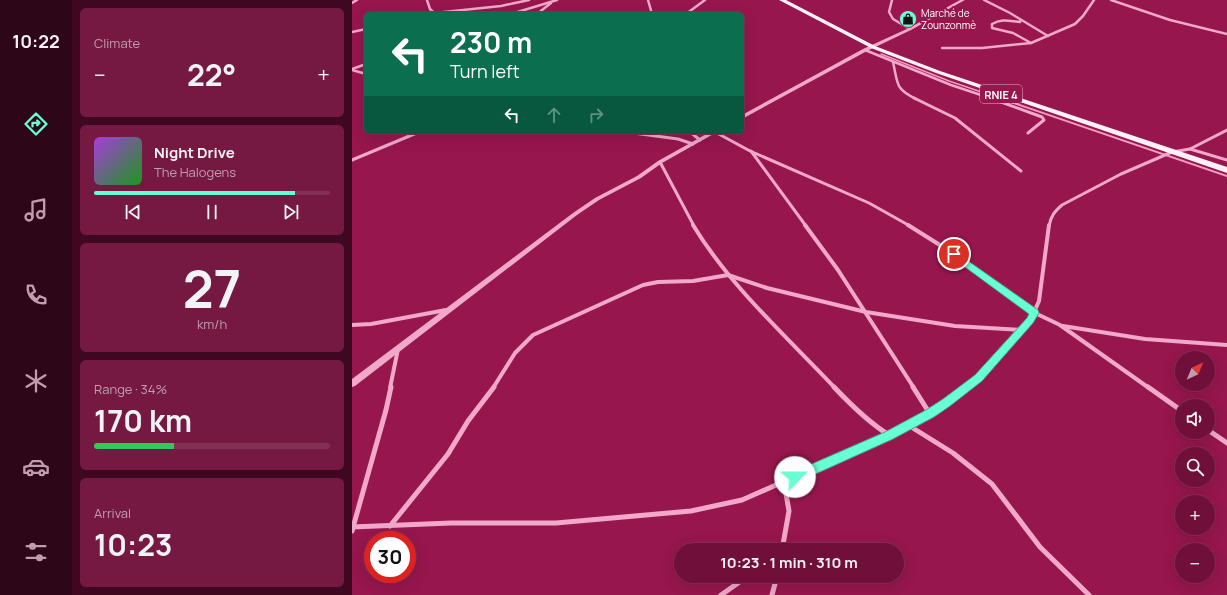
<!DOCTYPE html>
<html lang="en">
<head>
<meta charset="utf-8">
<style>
  :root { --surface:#70103a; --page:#751942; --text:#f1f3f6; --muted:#c09daf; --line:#823054; --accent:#68ffd4 }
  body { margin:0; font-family:Manrope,sans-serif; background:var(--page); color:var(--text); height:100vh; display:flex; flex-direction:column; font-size:15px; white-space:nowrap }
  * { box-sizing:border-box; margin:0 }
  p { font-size:13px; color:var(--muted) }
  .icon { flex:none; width:22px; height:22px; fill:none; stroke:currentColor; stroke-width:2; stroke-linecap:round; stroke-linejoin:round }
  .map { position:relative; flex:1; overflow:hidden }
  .drawer { display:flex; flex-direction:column; gap:8px; padding:8px; background:#3e0920; width:280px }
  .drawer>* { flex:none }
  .hud { position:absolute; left:12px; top:12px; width:380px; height:122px; border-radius:6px; box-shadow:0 4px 16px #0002,0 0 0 1px var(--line); background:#0b6e4f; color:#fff; overflow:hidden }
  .needle { width:26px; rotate:44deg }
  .tools { position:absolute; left:823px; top:351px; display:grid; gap:8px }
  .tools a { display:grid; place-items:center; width:40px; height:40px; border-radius:50%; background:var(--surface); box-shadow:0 4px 16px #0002,0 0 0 1px var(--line); font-size:20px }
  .speed { position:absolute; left:12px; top:531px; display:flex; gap:8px; font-size:20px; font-weight:700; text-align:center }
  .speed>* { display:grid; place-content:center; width:52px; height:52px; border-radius:50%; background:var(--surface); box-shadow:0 4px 16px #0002,0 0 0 1px var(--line); line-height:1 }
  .speed .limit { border:6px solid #d22; background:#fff; color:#111 }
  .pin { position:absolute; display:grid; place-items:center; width:34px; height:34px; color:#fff; margin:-17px; border:2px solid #fff; border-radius:50%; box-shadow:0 1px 4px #0007 }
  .me { position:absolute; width:44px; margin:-22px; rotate:67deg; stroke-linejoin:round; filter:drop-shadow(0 0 3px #0008) }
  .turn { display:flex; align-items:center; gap:14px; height:84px; padding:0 20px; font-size:18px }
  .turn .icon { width:52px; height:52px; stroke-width:2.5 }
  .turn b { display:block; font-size:28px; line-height:34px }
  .lanes { display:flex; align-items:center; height:38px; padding:0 20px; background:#0003; justify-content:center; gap:20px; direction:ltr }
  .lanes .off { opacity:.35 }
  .big { font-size:30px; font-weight:700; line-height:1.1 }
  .drawer .card { flex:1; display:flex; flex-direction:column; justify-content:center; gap:6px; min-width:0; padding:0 14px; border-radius:6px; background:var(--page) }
  .drawer .dial { align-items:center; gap:0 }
  .dial b { font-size:52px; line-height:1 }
  .song { display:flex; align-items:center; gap:12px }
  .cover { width:48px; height:48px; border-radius:6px; background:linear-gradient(135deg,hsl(280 70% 55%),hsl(120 70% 35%)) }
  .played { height:4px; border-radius:2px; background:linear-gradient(90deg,var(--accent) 85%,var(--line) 85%) }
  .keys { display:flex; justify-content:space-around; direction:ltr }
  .heat { display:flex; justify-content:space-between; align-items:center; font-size:22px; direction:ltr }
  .charge { height:6px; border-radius:3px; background:linear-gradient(90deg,#34c759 34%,var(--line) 0) }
  .trip { position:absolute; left:322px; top:543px; width:230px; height:40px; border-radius:20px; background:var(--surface); box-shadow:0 4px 16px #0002,0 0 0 1px var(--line); font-weight:700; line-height:40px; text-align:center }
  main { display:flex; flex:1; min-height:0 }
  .tabs { display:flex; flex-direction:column; width:72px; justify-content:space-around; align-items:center; background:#2d0617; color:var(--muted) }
  .tabs .icon { width:28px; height:28px }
  .tabs .on { color:var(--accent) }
  .tabs b { font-size:18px; color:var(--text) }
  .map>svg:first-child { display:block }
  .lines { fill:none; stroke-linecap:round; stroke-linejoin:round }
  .stream-far1 { stroke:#f49ac3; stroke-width:1.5 }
  .stream { stroke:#f49ac3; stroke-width:2 }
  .minor-far3 { stroke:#f1a8c9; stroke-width:2.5 }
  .minor-far2 { stroke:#f1a8c9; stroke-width:3 }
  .minor-far1 { stroke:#f1a8c9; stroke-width:4 }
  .minor { stroke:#f1a8c9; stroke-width:5 }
  .tertiary { fill:#f1a8c9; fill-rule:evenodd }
  .primary { fill:#fff2f7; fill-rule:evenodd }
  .route { fill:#68ffd4; stroke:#44a68a }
  .labels { text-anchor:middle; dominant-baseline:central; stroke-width:4; stroke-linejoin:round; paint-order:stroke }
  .far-poi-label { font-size:10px; fill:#fff; stroke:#96164d; text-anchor:start }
  .shield { fill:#96164d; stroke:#e0b9ca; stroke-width:1 }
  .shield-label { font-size:11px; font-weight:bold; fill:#fff }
</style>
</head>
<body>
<main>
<nav class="tabs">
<b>10:22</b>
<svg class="icon on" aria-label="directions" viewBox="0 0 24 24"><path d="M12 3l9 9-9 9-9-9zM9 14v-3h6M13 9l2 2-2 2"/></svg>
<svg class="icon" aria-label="music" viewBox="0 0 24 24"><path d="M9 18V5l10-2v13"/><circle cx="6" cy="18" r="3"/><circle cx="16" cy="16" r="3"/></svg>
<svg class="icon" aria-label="phone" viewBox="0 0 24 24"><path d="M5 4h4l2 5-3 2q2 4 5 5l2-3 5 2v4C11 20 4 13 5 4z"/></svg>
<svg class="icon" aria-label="climate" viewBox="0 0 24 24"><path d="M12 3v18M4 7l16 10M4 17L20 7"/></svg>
<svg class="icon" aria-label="car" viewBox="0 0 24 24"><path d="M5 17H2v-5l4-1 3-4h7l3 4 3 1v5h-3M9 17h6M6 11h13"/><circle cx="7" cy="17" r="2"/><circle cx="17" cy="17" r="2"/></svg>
<svg class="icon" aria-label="filters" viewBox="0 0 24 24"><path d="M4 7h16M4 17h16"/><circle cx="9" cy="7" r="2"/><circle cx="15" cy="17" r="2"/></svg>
</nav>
<section class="drawer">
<div class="card"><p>Climate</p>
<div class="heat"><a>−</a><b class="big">22°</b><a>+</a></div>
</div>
<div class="card">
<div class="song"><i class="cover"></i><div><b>Night Drive</b><p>The Halogens</p></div></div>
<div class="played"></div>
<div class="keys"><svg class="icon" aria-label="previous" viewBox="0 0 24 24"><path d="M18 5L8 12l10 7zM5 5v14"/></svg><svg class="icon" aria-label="pause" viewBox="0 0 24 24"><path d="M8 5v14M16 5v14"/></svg><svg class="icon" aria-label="next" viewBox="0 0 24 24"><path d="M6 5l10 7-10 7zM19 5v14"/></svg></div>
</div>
<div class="card dial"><b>27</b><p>km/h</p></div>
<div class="card"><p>Range · 34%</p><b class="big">170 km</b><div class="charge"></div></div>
<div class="card"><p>Arrival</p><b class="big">10:23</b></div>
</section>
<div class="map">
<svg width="875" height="595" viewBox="0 0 875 595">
  <rect width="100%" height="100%" fill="#96164d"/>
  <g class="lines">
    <!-- stream-far1 -->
    <polyline class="stream-far1" points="529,54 597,81 650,99"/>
    <!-- stream -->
    <polyline class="stream" points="647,98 875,176"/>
    <!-- minor-far3 -->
    <g class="minor-far3">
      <polyline points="75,0 78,9 82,13"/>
      <polyline points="296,0 300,14"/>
      <polyline points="540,0 537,12 541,19 558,29"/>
      <polyline points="632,0 658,13 696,36"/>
      <polyline points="759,0 818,20 875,34"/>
      <polyline points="0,3 5,0"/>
      <polyline points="73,14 149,6 177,0"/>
      <polyline points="159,14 205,0"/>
      <polyline points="185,14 199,3"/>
      <polyline points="334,14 353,0"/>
      <path d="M 669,20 L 668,22 C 657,21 650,18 640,24 L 640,28 L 661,33 L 679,43"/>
      <polyline points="0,32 14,29"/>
      <polyline points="590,48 630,48 679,43 723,24 731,16 742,0"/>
      <polyline points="513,50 599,85 641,99"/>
      <path d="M 541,62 C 546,84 543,89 564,99"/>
      <polyline points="0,69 14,64"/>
      <polyline points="0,70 14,74"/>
    </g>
    <!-- minor-far2 -->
    <g class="minor-far2">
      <polyline points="562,98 603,118 669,171"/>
      <polyline points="638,98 690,117 692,120 676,133"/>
      <polyline points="274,132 326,139 341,144"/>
      <polyline points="338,132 348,140"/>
      <polyline points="363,132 398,151 517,203 558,226"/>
      <polyline points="838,149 875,160"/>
      <polyline points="399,151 454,226"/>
      <polyline points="0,160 67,132"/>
      <polyline points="308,162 342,226"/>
      <path d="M 697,226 C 699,216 702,212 710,205 L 769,174 L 820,152 L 838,149 L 875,130"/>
    </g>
    <!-- minor-far1 -->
    <g class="minor-far1">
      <path d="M 341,225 C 378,286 434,336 483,388"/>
      <polyline points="453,225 486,270 562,388"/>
      <polyline points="556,225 591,247 683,313 708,325 797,388"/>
      <polyline points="0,325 19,324 94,310"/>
      <polyline points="711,326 793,339 875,345"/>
      <polyline points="38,388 46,349"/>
      <polyline points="141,388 163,353 181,335 291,285 306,282 341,281 376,275 415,288 514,312 603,326 671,330"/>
      <polyline points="615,388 627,378 678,321 687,301 697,225"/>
    </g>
    <!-- minor -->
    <g class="minor">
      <path d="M 482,387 C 499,405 516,422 537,435"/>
      <polyline points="561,387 578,414"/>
      <polyline points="796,387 830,411"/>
      <polyline points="556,425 601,453 640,484 688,547 737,595"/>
      <polyline points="856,430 875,443"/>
      <polyline points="38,526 96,454 116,421 142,387"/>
      <polyline points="0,527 99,523 204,523 339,511 390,500 537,435 578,414 616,387"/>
      <polyline points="0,531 34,410 39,387"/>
      <polyline points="430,550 437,511 432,482"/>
      <polyline points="369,595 396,576"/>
      <polyline points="420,595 425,576"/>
    </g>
    <!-- tertiary -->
    <g class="tertiary">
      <polygon points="608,0 613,0 559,30 515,51 390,119 390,115 511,49 557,28"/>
      <polygon points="358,132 365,132 310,163 289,178 247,200 225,215 3,386 0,387 0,379 221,213 243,198 285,176 306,161"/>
    </g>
    <!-- primary -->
    <polygon class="primary" points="427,0 434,0 523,46 588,71 875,167 875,173 584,73 519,48"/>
  </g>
  <!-- route -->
  <polygon class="route" points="602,251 686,310 687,313 681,323 630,381 598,406 582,417 541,439 448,481 443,483 439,481 438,477 439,473 533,432 574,410 591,399 623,375 675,318 677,314 598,256 597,254"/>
  <!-- icons -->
  <defs>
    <g id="shop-disc" transform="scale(0.9)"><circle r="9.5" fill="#68ffd4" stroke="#96164d"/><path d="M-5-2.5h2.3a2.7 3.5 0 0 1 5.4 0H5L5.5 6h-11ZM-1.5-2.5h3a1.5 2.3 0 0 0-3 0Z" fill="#111"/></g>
  </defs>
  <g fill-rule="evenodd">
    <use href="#shop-disc" x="556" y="19"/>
  </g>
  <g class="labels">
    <!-- far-poi labels -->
    <g class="far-poi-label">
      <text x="569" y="13">Marché de<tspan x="569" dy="12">Zounzonmè</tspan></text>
    </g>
    <!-- shield labels -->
    <rect class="shield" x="628" y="85" width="42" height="18" rx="3"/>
    <g class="shield-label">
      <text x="649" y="94">RNIE 4</text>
    </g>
  </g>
</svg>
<div class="tools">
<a><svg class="needle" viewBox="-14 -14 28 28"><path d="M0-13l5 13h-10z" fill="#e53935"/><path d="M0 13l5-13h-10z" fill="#c09daf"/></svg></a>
<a><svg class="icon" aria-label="sound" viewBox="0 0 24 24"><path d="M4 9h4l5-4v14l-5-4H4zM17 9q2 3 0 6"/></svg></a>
<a><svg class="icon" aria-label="search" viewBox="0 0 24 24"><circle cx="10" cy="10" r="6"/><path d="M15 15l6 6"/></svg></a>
<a>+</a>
<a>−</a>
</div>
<div class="speed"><div class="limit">30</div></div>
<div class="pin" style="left:602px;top:254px;background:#d93025"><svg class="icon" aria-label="arrive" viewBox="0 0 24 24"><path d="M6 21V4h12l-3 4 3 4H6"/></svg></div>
<svg class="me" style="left:443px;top:477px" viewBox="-20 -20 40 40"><circle r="19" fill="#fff"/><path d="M0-13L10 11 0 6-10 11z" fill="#68ffd4"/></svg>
<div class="trip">10:23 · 1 min · 310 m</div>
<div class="hud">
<div class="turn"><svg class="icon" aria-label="left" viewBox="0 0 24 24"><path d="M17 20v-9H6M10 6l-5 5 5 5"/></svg><div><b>230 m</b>Turn left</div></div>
<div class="lanes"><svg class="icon" aria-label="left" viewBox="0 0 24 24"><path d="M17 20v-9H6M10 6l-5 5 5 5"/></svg><svg class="icon off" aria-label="ahead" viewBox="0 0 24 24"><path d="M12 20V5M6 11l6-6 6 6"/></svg><svg class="icon off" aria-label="right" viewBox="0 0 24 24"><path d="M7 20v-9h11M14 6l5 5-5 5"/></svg></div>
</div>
</div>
</main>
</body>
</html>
